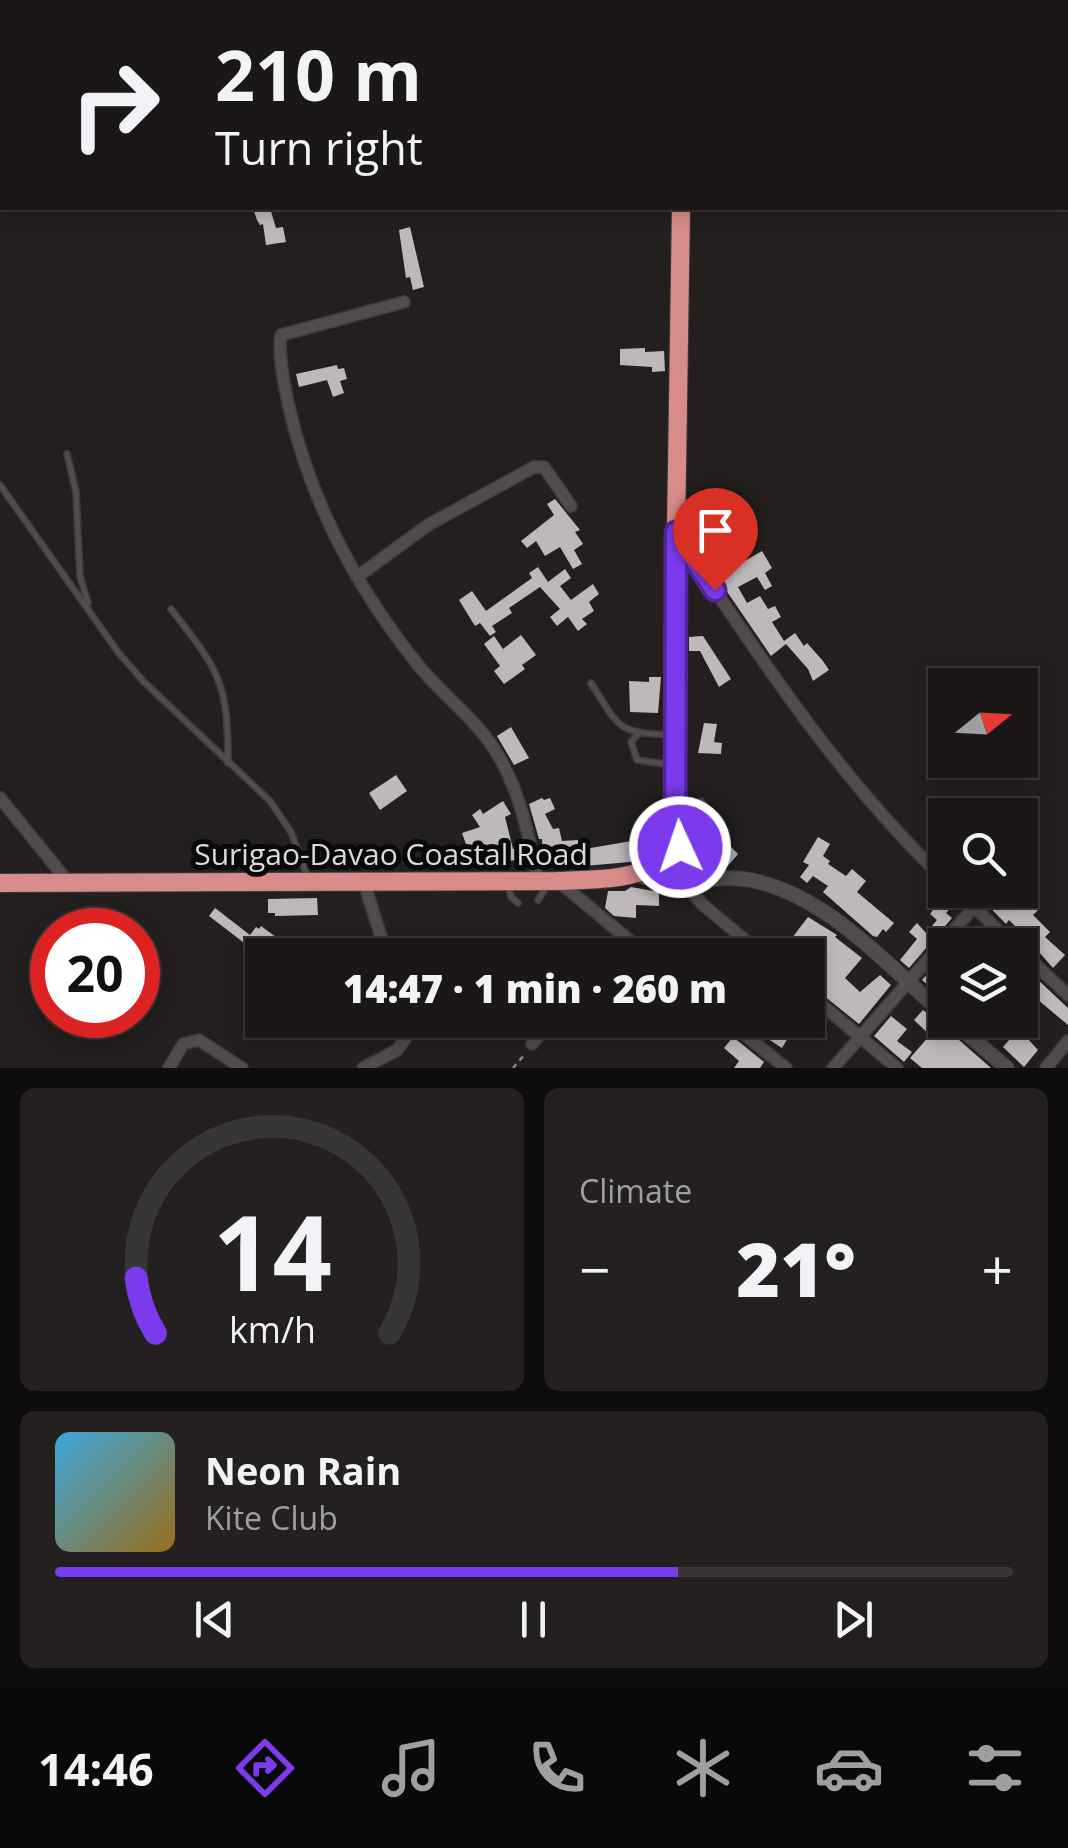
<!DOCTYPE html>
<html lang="en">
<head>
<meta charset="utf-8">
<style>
  :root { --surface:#1a1716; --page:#23201f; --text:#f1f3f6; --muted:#9f9fa1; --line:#383635; --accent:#7c3aed }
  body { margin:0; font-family:"Open Sans",sans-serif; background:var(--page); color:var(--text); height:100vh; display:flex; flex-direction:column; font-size:38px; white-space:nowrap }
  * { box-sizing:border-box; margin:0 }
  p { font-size:32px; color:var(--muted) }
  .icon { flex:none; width:55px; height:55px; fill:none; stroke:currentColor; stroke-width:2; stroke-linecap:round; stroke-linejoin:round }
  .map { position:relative; height:1068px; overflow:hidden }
  .panel { display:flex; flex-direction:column; gap:20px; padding:20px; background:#0e0d0c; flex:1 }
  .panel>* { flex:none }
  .banner { position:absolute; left:0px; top:0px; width:1070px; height:210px; box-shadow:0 5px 15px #0003,0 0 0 2px var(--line); background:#1a1716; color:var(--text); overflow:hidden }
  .needle { width:65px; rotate:72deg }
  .buttons { position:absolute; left:928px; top:668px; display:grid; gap:20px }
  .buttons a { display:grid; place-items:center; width:110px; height:110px; border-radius:0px; background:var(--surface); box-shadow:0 5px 15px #0003,0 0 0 2px var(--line); font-size:50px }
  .speed { position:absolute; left:30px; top:908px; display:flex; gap:20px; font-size:50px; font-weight:700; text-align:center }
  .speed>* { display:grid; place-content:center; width:130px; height:130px; border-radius:50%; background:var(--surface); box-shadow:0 5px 15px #0003,0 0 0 2px var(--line); line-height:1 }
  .speed .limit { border:15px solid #d22; background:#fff; color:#111 }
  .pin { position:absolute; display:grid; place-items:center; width:85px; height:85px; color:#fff; margin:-102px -42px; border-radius:50% 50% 50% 0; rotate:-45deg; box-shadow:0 0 10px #0007 }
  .pin .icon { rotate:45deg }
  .me { position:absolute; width:110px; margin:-55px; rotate:357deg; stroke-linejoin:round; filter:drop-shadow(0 0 8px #0008) }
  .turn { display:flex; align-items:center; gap:35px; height:210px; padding:0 50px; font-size:45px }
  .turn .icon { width:130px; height:130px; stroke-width:2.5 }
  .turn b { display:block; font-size:70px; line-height:85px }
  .big { font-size:75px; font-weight:800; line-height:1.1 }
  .panel .card { flex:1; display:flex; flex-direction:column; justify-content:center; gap:15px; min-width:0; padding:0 35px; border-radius:15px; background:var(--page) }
  .panel .dial { align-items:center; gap:0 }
  .dial svg { height:260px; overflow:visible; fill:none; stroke:var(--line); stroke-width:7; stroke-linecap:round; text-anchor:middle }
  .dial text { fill:var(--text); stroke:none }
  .song { display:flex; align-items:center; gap:30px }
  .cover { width:120px; height:120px; border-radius:15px; background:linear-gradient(135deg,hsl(200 70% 55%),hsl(40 70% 35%)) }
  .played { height:10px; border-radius:5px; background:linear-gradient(90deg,var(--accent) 65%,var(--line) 65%) }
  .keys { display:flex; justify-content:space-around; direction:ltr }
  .heat { display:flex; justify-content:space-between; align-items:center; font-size:55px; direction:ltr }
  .panel .tiles { flex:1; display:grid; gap:20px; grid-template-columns:1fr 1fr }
  .card:last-child { grid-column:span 2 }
  .trip { position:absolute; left:245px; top:938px; width:580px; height:100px; border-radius:0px; background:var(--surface); box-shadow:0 5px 15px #0003,0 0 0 2px var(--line); font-weight:800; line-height:100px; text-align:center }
  .dock { display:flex; height:160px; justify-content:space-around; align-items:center; background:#0a0909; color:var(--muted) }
  .dock .icon { width:70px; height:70px }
  .dock .on { color:var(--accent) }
  .dock b { font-size:45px; color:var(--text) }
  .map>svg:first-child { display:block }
  .building { fill:#bdb9b8 }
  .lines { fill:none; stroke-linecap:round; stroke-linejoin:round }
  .service-casing { stroke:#3d3b3a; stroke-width:8 }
  .minor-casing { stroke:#3d3b3a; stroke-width:14 }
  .tertiary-casing { stroke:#3d3b3a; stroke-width:16 }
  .trunk-casing { stroke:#3d3b3a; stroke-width:20 }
  .path { stroke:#878484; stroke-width:2.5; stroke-dasharray:5 5; stroke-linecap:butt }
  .service { stroke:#504c4c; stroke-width:5 }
  .minor { stroke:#504c4c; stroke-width:11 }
  .tertiary { stroke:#504c4c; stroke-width:14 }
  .trunk { stroke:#d78c89; stroke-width:18 }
  .route-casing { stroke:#51269a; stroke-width:25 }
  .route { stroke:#7c3aed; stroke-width:18 }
  .labels { text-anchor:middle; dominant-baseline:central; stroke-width:10; stroke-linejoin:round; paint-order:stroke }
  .street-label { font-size:30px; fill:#dbd9d9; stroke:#0a0909 }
</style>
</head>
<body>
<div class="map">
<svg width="1068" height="1068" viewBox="0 0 1068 1068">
  <rect width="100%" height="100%" fill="#221f1e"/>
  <!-- building -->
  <g class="building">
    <polygon points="253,208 270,208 276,228 283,227 286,242 266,245 263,224 260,225 257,220"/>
    <polygon points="410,227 424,287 413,290 410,277 406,278 399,230"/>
    <polygon points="645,348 645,352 664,351 665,371 652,372 652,367 620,365 620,349"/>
    <polygon points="337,365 338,369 344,368 347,379 340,381 344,393 333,397 327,380 299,387 296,374"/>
    <polygon points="555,499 580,530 575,532 583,544 574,550 582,564 573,569 560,547 545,556 536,541 527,548 521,541 554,515 547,504"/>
    <polygon points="711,514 724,534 727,532 734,543 729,547 731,550 717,559 700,529 705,526 701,520"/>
    <polygon points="762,551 772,568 765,573 772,586 765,590 757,577 738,587 747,603 760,596 768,609 775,606 781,617 772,622 784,641 795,633 804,646 807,643 823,661 829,670 813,681 808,669 786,644 771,656 717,577"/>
    <polygon points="538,567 548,582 565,569 571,578 560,586 571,600 593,584 599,594 589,602 594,611 582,619 587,624 578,631 568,617 557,626 550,617 560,609 540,587 509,608 512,613 492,626 496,632 490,636 480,623 475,626 459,600 472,591 486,611 532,578 529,573"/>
    <polygon points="521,635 536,655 522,665 525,669 504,684 494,671 500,666 484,644 494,636 503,649"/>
    <polygon points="703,636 731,679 719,687 700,651 689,651 689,637"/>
    <polygon points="649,677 661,677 658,713 630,712 629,681 649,682"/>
    <polygon points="704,723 717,724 714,742 722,743 721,754 698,753"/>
    <polygon points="511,727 529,758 514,765 497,736"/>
    <polygon points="396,775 407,791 380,810 369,793"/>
    <polygon points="542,798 544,800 550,798 555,809 545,814 553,829 559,828 562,841 578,840 579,850 643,839 645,850 630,862 561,868 558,854 543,854 542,839 539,839 529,804"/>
    <polygon points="503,801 511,814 505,817 513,849 522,848 524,859 508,861 508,857 490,861 489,855 472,861 462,833 480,827 472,815 480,809 483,814"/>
    <polygon points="716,832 738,854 726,868 713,860 709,865 696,854"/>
    <polygon points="818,837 830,844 823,856 830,861 828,864 846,876 852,869 866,881 857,892 894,923 886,932 883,929 877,937 873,936 823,892 828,886 813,876 807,883 800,877 809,865 803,862"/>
    <polygon points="631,887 659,892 659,906 636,905 636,918 614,916 605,908 608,891 625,891"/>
    <polygon points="973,890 1014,890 1038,910 1033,915 1050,932 1045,937 1065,955 1053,968 1024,935 1009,920 1006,924"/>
    <polygon points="947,891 956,902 946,913 952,918 909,968 900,960 917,939 909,932 917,923 926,933 937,920 930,914"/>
    <polygon points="317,898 318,915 275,916 275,913 268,913 268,899"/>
    <polygon points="215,908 250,935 256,927 259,929 261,926 292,949 287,955 260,955 209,916"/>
    <polygon points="808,917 837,935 835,937 862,958 845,978 860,992 880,975 891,985 859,1024 808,983 808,955 779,955"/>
    <polygon points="945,954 945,1000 922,980"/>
    <polygon points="1020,963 1068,1008 1068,1025 1037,999 1016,1026 1038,1050 1024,1067 1003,1047 1010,1039 998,1028 995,1032 983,1020 976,1028 967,1020 1020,1020"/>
    <polygon points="923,1010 931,1016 928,1020 942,1025 991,1068 922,1068 910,1058 930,1035 914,1020"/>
    <polygon points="891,1016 907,1029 897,1041 912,1052 904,1062 874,1036"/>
    <polygon points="757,1020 768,1020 791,1033 782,1048 751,1028"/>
    <polygon points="733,1037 764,1062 760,1068 734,1068 739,1061 724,1048"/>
  </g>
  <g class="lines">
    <!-- service casing -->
    <g class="service-casing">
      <g id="service">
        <polyline points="67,454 76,492 80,576 88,603"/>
        <polyline points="0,485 118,652 144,682 270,801 291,832 307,876"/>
        <path d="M 171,609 C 220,672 228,682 228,763"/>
        <path d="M 591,683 C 620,729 617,733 674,735"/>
        <polyline points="638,734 631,742 637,760 673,765"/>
        <path d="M 684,814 L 701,801 L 714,821 C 705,837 692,836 675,838 L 682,856 L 684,879"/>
        <polyline points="509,888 511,897 518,903"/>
        <polyline points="538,900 547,886"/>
      </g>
    </g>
    <!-- minor casing -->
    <g class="minor-casing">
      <g id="minor">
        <path d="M 404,302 L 281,335 C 278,356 284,382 288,403 C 310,501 356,588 419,666 C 445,698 479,721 499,757 C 521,794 529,839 538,880"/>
        <path d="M 676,532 C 758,655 838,778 945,880"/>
        <polyline points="357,577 428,525 534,467 544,467 571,506"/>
        <polyline points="0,798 69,883"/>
        <polyline points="363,880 387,955"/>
        <polyline points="558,881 647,955"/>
        <polyline points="684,882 702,904 763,955"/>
        <polyline points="956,890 1014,945"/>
        <polyline points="1020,950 1068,995"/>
        <polyline points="609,955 625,936"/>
        <polyline points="808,993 897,1068"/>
        <polyline points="727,1020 786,1068"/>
        <polyline points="532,1044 553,1020"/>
        <polyline points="169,1068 183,1044 199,1040 242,1068"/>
        <polyline points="363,1068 397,1050 412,1029 409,1020"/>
        <polyline points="833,1068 974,907"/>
        <polyline points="1046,1068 1068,1041"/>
      </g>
    </g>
    <!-- tertiary casing -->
    <g class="tertiary-casing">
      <g id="tertiary">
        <path d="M 636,873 C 671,894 712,872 750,880 C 826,894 888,966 945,1015"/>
        <polyline points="951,1020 1007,1068"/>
      </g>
    </g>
    <!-- trunk casing -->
    <g class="trunk-casing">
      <g id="trunk">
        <polyline points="682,0 682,2"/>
        <path d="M 0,883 L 558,881 C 606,878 673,885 677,820 L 676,532 L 681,208"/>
      </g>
    </g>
    <!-- path -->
    <polyline class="path" points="513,1068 525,1054"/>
    <!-- service -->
    <use href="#service" class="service"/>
    <!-- minor -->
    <use href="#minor" class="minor"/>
    <!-- tertiary -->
    <use href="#tertiary" class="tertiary"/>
    <!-- trunk -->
    <use href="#trunk" class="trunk"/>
  </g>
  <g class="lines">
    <!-- route casing -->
    <g class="route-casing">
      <polyline id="route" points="680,847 675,838 676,532 715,590"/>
    </g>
    <!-- route -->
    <use href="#route" class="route"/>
  </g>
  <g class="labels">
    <!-- street labels -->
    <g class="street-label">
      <text x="391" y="853">Surigao-Davao Coastal Road</text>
    </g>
  </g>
</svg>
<div class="buttons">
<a><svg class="needle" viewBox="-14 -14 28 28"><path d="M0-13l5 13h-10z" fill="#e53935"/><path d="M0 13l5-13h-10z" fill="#9f9fa1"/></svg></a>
<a><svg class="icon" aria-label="search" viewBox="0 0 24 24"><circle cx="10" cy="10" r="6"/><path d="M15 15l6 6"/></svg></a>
<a><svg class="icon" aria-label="layers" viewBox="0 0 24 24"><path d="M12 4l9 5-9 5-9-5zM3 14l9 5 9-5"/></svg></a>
</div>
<div class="speed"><div class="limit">20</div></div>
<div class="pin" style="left:715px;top:590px;background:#d93025"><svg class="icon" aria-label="arrive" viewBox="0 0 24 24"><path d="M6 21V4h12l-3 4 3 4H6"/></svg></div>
<svg class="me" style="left:680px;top:847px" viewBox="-20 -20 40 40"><circle r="17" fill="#7c3aed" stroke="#fff" stroke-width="3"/><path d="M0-11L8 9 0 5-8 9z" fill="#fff"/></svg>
<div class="trip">14:47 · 1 min · 260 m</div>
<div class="banner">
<div class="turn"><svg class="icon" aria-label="right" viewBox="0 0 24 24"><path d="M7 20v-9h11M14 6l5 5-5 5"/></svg><div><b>210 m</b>Turn right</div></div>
</div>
</div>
<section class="panel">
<div class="tiles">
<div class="card dial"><svg viewBox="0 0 100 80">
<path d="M14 69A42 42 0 1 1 86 69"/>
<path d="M14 69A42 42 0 0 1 8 52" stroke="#7c3aed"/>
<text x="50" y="56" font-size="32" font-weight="700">14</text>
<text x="50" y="72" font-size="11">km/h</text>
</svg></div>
<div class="card"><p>Climate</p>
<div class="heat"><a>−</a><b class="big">21°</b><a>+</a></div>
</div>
<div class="card">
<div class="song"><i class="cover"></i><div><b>Neon Rain</b><p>Kite Club</p></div></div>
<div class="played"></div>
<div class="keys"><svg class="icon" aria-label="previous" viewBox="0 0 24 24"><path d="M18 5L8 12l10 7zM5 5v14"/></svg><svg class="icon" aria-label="pause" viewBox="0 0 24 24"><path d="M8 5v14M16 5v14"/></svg><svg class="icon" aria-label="next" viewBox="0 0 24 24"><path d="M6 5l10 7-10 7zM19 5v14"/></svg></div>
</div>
</div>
</section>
<nav class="dock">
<b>14:46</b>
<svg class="icon on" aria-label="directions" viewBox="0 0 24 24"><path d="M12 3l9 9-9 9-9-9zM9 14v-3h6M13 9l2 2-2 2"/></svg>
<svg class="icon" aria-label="music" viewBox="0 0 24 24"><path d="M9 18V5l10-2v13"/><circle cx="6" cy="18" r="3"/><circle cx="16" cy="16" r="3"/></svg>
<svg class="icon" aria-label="phone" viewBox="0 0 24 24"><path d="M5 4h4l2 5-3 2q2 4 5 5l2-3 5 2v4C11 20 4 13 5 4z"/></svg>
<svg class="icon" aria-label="climate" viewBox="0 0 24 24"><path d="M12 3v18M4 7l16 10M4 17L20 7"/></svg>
<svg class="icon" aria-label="car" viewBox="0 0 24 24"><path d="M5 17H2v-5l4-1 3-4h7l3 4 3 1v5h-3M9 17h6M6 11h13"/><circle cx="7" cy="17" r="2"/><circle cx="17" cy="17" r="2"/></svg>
<svg class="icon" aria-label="filters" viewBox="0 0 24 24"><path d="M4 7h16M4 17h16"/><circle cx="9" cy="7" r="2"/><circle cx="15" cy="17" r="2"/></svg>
</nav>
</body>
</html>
